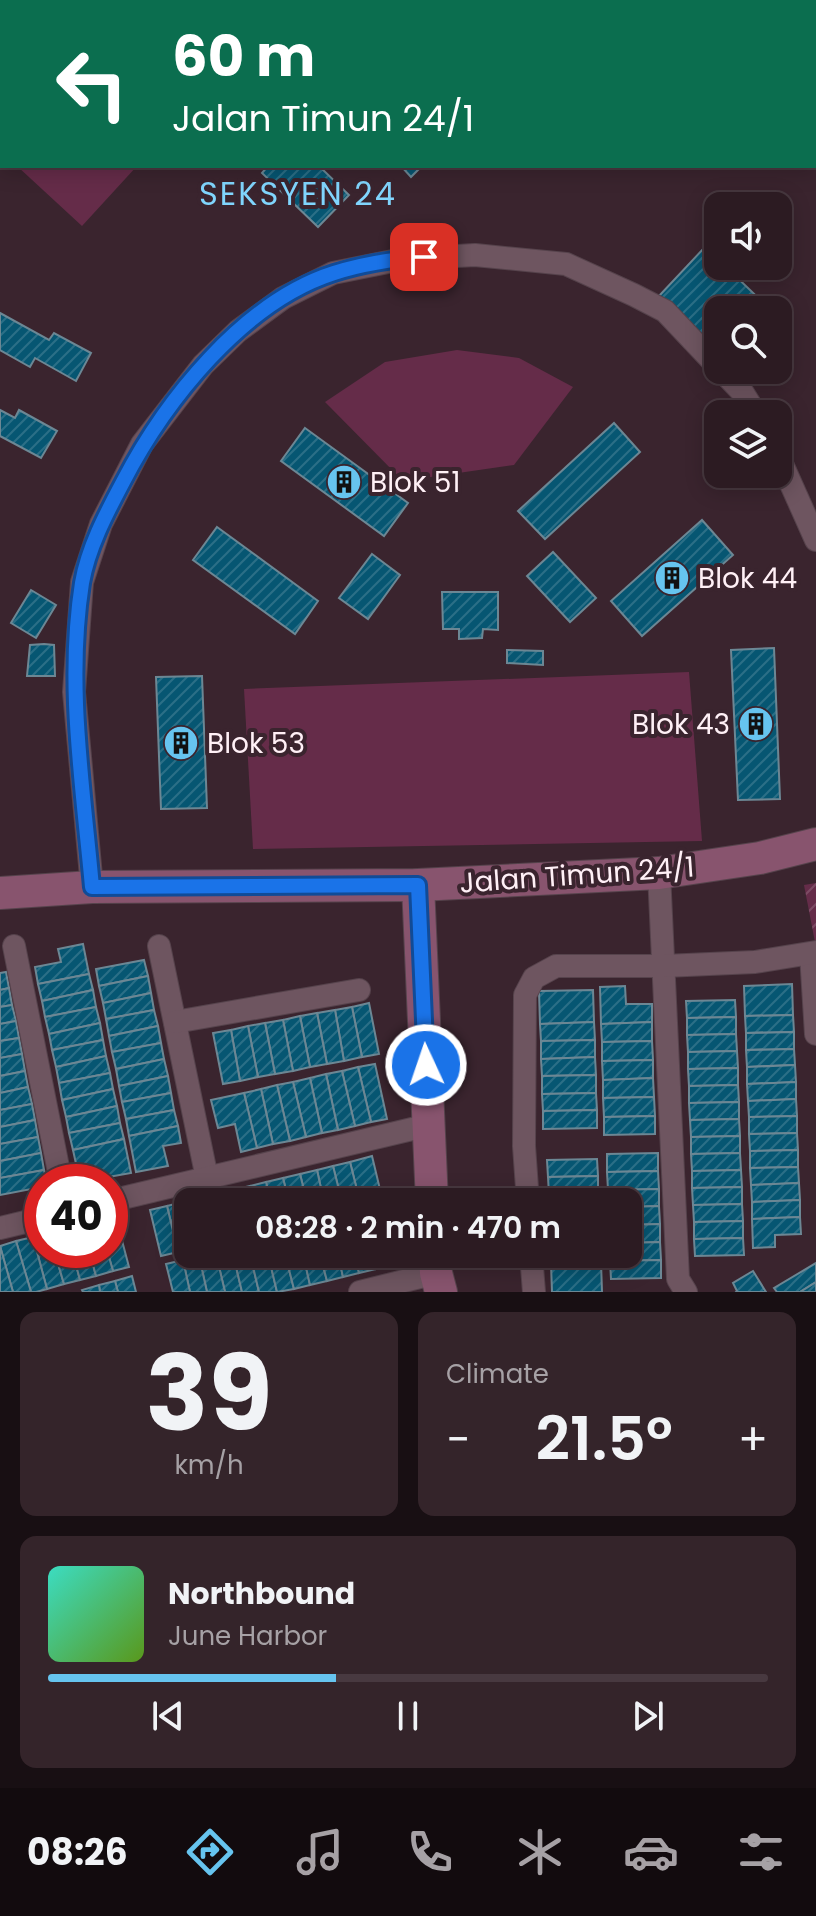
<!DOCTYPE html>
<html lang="en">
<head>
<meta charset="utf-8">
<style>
  :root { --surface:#2c1b22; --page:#34242a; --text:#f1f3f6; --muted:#a6a1a5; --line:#483940; --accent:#66c4ef }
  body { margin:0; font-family:Poppins,sans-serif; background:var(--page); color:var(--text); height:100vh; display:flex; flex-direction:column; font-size:30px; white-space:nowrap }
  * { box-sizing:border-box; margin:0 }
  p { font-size:26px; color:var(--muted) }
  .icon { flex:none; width:44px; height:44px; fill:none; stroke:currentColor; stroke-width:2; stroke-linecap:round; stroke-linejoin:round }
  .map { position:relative; height:1292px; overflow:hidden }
  .details { display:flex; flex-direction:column; gap:20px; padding:20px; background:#180f13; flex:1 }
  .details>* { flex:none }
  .banner { position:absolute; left:0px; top:0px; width:816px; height:168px; box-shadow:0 4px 20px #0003,0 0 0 2px var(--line); background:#0b6e4f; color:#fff; overflow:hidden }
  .tools { position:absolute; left:704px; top:192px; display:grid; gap:16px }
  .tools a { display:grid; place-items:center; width:88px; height:88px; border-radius:16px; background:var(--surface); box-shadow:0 4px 20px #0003,0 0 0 2px var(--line); font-size:40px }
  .speed { position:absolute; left:24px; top:1164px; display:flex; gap:16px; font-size:40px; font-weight:700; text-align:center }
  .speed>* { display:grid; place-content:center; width:104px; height:104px; border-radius:50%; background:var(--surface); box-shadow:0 4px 20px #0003,0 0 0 2px var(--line); line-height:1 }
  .speed .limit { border:12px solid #d22; background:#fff; color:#111 }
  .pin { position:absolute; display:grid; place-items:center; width:68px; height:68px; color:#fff; margin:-34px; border-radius:16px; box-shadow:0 4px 12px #0006 }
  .me { position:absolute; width:88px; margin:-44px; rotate:357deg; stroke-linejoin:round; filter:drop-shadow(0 0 6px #0008) }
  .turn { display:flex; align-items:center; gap:28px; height:168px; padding:0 40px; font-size:36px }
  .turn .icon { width:104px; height:104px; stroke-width:2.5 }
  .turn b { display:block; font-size:56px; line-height:68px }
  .big { font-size:60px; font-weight:600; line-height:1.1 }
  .details .card { flex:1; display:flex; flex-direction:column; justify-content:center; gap:12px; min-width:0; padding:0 28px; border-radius:16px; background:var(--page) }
  .details .dial { align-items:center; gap:0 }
  .dial b { font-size:104px; line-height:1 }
  .song { display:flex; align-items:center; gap:24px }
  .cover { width:96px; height:96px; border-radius:12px; background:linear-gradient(135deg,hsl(170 70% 55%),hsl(90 70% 35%)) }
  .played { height:8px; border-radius:4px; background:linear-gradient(90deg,var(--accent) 40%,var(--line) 40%) }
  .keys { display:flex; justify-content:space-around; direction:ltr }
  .heat { display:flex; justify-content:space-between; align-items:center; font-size:44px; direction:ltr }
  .details .tiles { flex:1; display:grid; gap:20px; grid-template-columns:1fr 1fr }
  .card:last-child { grid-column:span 2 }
  .trip { position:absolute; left:174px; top:1188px; width:468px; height:80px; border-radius:16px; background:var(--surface); box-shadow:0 4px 20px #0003,0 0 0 2px var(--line); font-weight:600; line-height:80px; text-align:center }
  .tab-bar { display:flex; height:128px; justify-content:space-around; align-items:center; background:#120b0e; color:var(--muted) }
  .tab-bar .icon { width:56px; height:56px }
  .tab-bar .selected { color:var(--accent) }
  .tab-bar b { font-size:36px; color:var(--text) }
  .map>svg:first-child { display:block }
  .grass { fill:#652c49 }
  .garden { fill:url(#garden-furrows) }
  .building { fill:url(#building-hatch); stroke:#6c8794; stroke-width:2 }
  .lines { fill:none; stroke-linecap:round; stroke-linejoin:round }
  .street-casing { stroke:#56434c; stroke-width:24 }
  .secondary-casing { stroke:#56434c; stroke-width:34 }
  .street { stroke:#6e5560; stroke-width:22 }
  .secondary { stroke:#88546e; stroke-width:32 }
  .route-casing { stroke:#114b97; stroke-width:20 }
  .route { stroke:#1a73e8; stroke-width:14 }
  .labels { text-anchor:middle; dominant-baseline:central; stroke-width:8; stroke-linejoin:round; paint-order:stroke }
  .poi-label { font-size:28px; fill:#fff0f6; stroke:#3a242e; text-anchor:start }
  .street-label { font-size:28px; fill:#fff0f6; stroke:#3a242e }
  .quarter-label { font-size:32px; letter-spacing:2px; fill:#80d5fd; stroke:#3a242e }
</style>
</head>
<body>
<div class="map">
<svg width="816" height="1292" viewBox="0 0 816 1292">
  <defs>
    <pattern id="garden-furrows" width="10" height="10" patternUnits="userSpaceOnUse" patternTransform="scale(2)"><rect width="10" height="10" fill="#652c49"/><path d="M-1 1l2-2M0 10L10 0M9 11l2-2" fill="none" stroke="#7c4b64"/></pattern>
    <pattern id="building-hatch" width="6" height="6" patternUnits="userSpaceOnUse" patternTransform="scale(2)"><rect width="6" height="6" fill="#065672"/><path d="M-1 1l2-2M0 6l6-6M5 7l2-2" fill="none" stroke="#2b6f87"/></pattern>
  </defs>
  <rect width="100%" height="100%" fill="#3a242e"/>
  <!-- grass -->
  <g class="grass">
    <polygon points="17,166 137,166 82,226"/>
    <polygon points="457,350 519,358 573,387 514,465 403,481 325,402 385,362"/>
    <polygon points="689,672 702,841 253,849 244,689"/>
  </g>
  <!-- garden -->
  <polygon class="garden" points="816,883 816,941 815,942 804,885"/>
  <!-- building -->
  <g class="building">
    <polygon points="424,0 470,0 423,2"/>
    <polygon points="268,166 319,166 349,195 318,227 262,173"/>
    <polygon points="401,166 422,166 411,177"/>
    <polygon points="705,247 718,260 718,266 725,266 771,310 718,310 718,351 659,296"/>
    <polygon points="0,313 49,340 54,333 91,353 76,381 35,358 30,367 0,350"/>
    <polygon points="778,317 786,324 778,332"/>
    <polygon points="0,410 15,418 19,410 57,431 41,458 0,436"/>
    <polygon points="614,423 640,452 545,539 518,511"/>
    <polygon points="305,428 408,503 384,536 281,461"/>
    <polygon points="702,520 733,555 642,636 611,601"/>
    <polygon points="217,527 318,601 295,634 193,560"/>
    <polygon points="553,552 596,598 570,622 527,576"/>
    <polygon points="372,554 400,575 368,619 339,598"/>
    <polygon points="31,590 56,605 36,638 11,623"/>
    <polygon points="442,592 498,592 498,630 483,629 482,638 459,639 459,629 443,629"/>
    <polygon points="44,644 54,645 55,676 27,676 30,645"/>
    <polygon points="774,648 780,799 738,800 731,650"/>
    <polygon points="507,650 543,651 543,665 507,663"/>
    <polygon points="202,676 207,808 161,809 156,677"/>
    <polygon points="83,944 89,974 38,984 35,967 61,962 58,949"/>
    <polygon points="144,960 148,976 99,986 96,969"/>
    <polygon points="6,972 9,988 0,990 0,973"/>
    <polygon points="89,974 93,990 42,1001 38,984"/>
    <polygon points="148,976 151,993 103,1003 99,986"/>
    <polygon points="792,984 793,1015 745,1016 744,986"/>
    <polygon points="625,986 626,1004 652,1004 652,1022 601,1024 600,987"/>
    <polygon points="9,988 12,1005 0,1007 0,990"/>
    <polygon points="93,990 96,1007 45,1017 42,1001"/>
    <polygon points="593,990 594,1022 540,1024 539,991"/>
    <polygon points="151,993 154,1010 106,1019 103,1003"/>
    <polygon points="735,1000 736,1017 687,1018 686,1001"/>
    <polygon points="369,1003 379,1054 362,1057 352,1007"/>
    <polygon points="12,1005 16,1021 0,1024 0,1007"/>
    <polygon points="96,1007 100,1023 49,1034 45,1017"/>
    <polygon points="352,1007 362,1057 344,1061 335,1010"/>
    <polygon points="154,1010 158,1026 109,1036 106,1019"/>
    <polygon points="335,1010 344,1061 327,1064 317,1013"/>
    <polygon points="317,1013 327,1064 310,1067 300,1016"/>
    <polygon points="793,1015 794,1032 746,1033 745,1016"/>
    <polygon points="300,1016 310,1067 293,1071 283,1020"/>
    <polygon points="736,1017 736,1034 687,1035 687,1018"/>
    <polygon points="283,1020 293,1071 275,1074 265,1023"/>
    <polygon points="16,1021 19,1038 0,1041 0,1024"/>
    <polygon points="594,1022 595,1040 541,1041 540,1024"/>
    <polygon points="652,1022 652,1041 602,1042 601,1024"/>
    <polygon points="100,1023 103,1040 52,1050 49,1034"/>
    <polygon points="265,1023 275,1074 258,1077 248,1026"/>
    <polygon points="158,1026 161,1043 112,1052 109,1036"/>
    <polygon points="248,1026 258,1077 240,1081 231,1030"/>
    <polygon points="231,1030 240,1081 223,1084 213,1033"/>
    <polygon points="794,1032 794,1049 746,1050 746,1033"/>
    <polygon points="736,1034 737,1051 688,1052 687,1035"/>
    <polygon points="19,1038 22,1054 0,1058 0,1041"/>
    <polygon points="103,1040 106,1056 56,1067 52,1050"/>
    <polygon points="595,1040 595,1057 541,1059 541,1041"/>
    <polygon points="652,1041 653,1060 602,1061 602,1042"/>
    <polygon points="161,1043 164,1059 116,1069 112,1052"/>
    <polygon points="794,1049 795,1065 747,1067 746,1050"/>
    <polygon points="737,1051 738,1068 688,1069 688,1052"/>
    <polygon points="22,1054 25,1071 0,1076 0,1058"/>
    <polygon points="106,1056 110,1073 59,1083 56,1067"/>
    <polygon points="595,1057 596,1075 542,1076 541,1059"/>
    <polygon points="164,1059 168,1076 119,1086 116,1069"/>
    <polygon points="653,1060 653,1078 603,1080 602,1061"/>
    <polygon points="375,1064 387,1119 371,1122 358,1067"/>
    <polygon points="795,1065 796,1082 747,1084 747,1067"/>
    <polygon points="358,1067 371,1122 355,1126 342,1071"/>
    <polygon points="738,1068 738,1085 689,1086 688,1069"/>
    <polygon points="25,1071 28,1087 0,1093 0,1076"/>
    <polygon points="342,1071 355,1126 338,1130 326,1074"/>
    <polygon points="110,1073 113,1089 62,1100 59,1083"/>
    <polygon points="326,1074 338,1130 322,1133 310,1078"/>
    <polygon points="596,1075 596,1093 542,1094 542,1076"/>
    <polygon points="168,1076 171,1093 122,1102 119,1086"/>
    <polygon points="310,1078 322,1133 306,1137 293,1082"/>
    <polygon points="653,1078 654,1097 603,1098 603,1080"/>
    <polygon points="293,1082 306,1137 290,1141 277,1085"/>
    <polygon points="796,1082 796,1099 748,1101 747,1084"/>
    <polygon points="277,1085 290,1141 273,1144 261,1089"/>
    <polygon points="738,1085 739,1102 689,1103 689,1086"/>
    <polygon points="28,1087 32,1104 0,1110 0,1093"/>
    <polygon points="113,1089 117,1106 66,1117 62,1100"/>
    <polygon points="261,1089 273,1144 257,1148 244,1093"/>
    <polygon points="171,1093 174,1110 126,1119 122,1102"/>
    <polygon points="244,1093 257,1148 241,1152 235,1124 218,1128 211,1100"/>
    <polygon points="596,1093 597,1110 543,1111 542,1094"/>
    <polygon points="654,1097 655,1116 604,1117 603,1098"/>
    <polygon points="796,1099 797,1116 749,1117 748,1101"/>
    <polygon points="739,1102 739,1119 690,1120 689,1103"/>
    <polygon points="32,1104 35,1120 0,1127 0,1110"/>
    <polygon points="117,1106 120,1123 69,1133 66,1117"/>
    <polygon points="174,1110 178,1126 129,1136 126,1119"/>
    <polygon points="597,1110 597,1128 543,1129 543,1111"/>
    <polygon points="655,1116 655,1134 604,1135 604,1117"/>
    <polygon points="797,1116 797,1133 749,1134 749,1117"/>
    <polygon points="739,1119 740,1136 691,1137 690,1120"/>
    <polygon points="35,1120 38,1137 0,1144 0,1127"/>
    <polygon points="120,1123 124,1139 73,1150 69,1133"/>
    <polygon points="178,1126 181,1143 163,1146 168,1166 136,1172 129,1136"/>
    <polygon points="797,1133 798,1150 750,1151 749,1134"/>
    <polygon points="740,1136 740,1153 691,1154 691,1137"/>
    <polygon points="38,1137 41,1153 0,1161 0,1144"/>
    <polygon points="124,1139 131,1173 80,1182 73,1150"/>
    <polygon points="798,1150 798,1167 750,1168 750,1151"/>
    <polygon points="41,1153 44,1170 0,1178 0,1161"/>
    <polygon points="658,1153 658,1171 607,1172 607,1154"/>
    <polygon points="740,1153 741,1170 692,1171 691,1154"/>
    <polygon points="372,1156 383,1202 360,1202 350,1162"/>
    <polygon points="597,1159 598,1176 548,1177 547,1160"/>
    <polygon points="350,1162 360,1202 342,1202 333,1166"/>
    <polygon points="333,1166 342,1202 324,1202 317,1170"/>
    <polygon points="798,1167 799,1183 751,1185 750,1168"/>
    <polygon points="44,1170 47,1182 42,1182 42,1187 0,1195 0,1178"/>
    <polygon points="317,1170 324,1202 307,1202 300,1174"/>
    <polygon points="741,1170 742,1187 692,1188 692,1171"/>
    <polygon points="658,1171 659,1189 608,1190 607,1172"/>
    <polygon points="300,1174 307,1202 289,1202 283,1178"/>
    <polygon points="598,1176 598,1193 549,1195 548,1177"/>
    <polygon points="283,1178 289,1202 271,1202 266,1182"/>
    <polygon points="266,1182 271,1202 254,1202 250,1186"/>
    <polygon points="799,1183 800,1200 752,1202 751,1185"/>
    <polygon points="250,1186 254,1202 236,1202 233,1190"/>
    <polygon points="742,1187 742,1204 693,1205 692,1188"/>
    <polygon points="659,1189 659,1206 628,1207 628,1202 609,1202 608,1190"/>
    <polygon points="233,1190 236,1202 219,1202 217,1194"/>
    <polygon points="598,1193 599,1202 549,1202 549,1195"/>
    <polygon points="217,1194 219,1202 201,1202 200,1198"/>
    <polygon points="200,1198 201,1202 188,1202 188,1221 183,1202"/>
    <polygon points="800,1200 800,1217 752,1219 752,1202"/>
    <polygon points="183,1202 188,1221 188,1250 178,1252 167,1206"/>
    <polygon points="742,1204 743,1221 694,1222 693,1205"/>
    <polygon points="167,1206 178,1252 161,1256 150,1210"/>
    <polygon points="659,1206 660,1224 628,1225 628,1207"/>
    <polygon points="115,1214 129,1267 113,1271 107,1250 110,1250 110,1216"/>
    <polygon points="800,1217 801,1234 775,1235 775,1247 753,1248 752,1219"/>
    <polygon points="743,1221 743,1238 694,1239 694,1222"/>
    <polygon points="660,1224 660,1242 628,1243 628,1225"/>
    <polygon points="42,1234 42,1250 54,1250 64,1284 47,1289 33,1237"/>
    <polygon points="33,1237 47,1289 36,1292 31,1292 16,1241"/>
    <polygon points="743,1238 744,1255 695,1256 694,1239"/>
    <polygon points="16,1241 31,1292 13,1292 0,1246"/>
    <polygon points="660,1242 661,1260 610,1261 610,1254 628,1254 628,1243"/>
    <polygon points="0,1246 13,1292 0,1292"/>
    <polygon points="54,1250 72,1250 80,1280 64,1284"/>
    <polygon points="72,1250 89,1250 96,1276 80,1280"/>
    <polygon points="89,1250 107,1250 113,1271 96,1276"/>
    <polygon points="216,1254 233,1254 242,1292 225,1292"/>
    <polygon points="216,1254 225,1292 207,1292 199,1256"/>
    <polygon points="233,1254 250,1254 259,1292 242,1292"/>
    <polygon points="250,1254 268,1254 277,1292 259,1292"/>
    <polygon points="268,1254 285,1254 294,1289 277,1292"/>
    <polygon points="285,1254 303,1254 310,1285 294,1289"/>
    <polygon points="303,1254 320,1254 327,1281 310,1285"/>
    <polygon points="320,1254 338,1254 343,1277 327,1281"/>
    <polygon points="338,1254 355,1254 359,1273 343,1277"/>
    <polygon points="355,1254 372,1254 376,1269 359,1273"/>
    <polygon points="372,1254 390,1254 392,1265 376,1269"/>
    <polygon points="551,1254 601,1254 601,1262 551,1264"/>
    <polygon points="199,1256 207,1292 190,1292 183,1260"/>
    <polygon points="183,1260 190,1292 173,1292 166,1264"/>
    <polygon points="661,1260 661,1278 611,1279 610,1261"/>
    <polygon points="601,1262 602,1292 552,1292 551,1264"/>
    <polygon points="816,1263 816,1282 800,1292 777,1292 774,1288"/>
    <polygon points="753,1271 766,1292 736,1292 737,1291 733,1283"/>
    <polygon points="132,1276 136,1292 118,1292 115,1281"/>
    <polygon points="115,1281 118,1292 100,1292 99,1285"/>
    <polygon points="816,1282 816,1292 800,1292"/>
    <polygon points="99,1285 100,1292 83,1292 82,1290"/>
  </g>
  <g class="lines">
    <!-- street casing -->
    <g class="street-casing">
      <g id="street">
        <polyline points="721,370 743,393 756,414"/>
        <polyline points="778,455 816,540"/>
        <polyline points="659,873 678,1279 686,1292"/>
        <polyline points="92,887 74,692 82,582 101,524 142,444 203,365 238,331 283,298 333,273 403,259 475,255 566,264 634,295 665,311 718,367"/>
        <polyline points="14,946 61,1182"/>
        <polyline points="159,946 207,1178"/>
        <polyline points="811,954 816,1034"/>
        <polyline points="175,1022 359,990"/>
        <polyline points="110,1201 429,1125"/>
        <polyline points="528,1202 524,1146 525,995 534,978 556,966 664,966 755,962 816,952"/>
        <polyline points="0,1228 42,1218"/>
        <polyline points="531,1254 534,1292"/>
        <polyline points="360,1292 436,1273"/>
      </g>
    </g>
    <!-- secondary casing -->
    <g class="secondary-casing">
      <g id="secondary">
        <polyline points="418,885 432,1202"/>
        <polyline points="0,893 92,887 418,885 659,873 760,858 816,844"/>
        <polyline points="435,1254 436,1273 441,1292"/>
      </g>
    </g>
    <!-- street -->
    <use href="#street" class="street"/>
    <!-- secondary -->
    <use href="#secondary" class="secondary"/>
  </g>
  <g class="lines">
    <!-- route casing -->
    <g class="route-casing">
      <path id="route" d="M 424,257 C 395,259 362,264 334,273 C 243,302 165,401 123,482 C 106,514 88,548 82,583 C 66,684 83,786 92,887 L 418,885 L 426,1065"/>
    </g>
    <!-- route -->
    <use href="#route" class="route"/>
  </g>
  <!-- icons -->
  <defs>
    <g id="building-disc" transform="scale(1.8)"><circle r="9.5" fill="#66c4ef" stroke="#3a242e"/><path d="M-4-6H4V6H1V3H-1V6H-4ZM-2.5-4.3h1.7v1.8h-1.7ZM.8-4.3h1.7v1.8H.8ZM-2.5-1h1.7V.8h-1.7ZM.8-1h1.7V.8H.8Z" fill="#111"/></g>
  </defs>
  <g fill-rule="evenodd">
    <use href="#building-disc" x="344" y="482"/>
    <use href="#building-disc" x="672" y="578"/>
    <use href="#building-disc" x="756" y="724"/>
    <use href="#building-disc" x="181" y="743"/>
  </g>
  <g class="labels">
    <!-- poi labels -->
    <g class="poi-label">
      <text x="370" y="482">Blok 51</text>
      <text x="698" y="578">Blok 44</text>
      <text x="730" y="724" text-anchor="end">Blok 43</text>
      <text x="207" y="743">Blok 53</text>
    </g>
    <!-- street labels -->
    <g class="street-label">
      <text transform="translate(577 875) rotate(-4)">Jalan Timun 24/1</text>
    </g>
    <!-- quarter labels -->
    <g class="quarter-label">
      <text x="298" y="193">SEKSYEN 24</text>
    </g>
  </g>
</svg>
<div class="tools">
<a><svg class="icon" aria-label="sound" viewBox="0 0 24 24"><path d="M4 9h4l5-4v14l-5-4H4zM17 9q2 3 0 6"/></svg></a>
<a><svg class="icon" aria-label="search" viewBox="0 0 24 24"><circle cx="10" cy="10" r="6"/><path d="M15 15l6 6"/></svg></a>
<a><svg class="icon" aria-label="layers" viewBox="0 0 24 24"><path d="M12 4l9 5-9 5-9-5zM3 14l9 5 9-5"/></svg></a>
</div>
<div class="speed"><div class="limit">40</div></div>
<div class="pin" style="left:424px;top:257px;background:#d93025"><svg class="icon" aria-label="arrive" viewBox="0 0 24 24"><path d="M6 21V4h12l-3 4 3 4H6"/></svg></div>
<svg class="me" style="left:426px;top:1065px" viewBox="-20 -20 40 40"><circle r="17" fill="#1a73e8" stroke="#fff" stroke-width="3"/><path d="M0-11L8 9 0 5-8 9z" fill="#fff"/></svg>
<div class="trip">08:28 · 2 min · 470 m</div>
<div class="banner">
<div class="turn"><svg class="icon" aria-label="left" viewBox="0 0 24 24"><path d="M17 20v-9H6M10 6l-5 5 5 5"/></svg><div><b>60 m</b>Jalan Timun 24/1</div></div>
</div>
</div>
<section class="details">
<div class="tiles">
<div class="card dial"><b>39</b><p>km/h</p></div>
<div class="card"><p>Climate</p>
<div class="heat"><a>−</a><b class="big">21.5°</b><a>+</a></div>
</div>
<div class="card">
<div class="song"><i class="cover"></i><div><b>Northbound</b><p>June Harbor</p></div></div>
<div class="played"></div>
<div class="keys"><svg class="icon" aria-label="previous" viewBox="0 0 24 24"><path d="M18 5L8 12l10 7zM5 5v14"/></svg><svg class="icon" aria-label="pause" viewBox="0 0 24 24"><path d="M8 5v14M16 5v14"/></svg><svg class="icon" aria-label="next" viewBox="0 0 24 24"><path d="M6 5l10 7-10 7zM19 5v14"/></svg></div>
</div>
</div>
</section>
<nav class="tab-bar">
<b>08:26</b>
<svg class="icon selected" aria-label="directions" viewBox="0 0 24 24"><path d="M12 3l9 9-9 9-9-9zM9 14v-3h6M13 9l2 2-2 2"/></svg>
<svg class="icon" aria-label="music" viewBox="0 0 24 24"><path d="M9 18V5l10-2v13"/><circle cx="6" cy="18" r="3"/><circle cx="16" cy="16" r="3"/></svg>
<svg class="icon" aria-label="phone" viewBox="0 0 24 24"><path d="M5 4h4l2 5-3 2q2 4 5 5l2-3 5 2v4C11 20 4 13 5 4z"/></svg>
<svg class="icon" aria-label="climate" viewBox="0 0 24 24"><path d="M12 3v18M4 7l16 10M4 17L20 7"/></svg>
<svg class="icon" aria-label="car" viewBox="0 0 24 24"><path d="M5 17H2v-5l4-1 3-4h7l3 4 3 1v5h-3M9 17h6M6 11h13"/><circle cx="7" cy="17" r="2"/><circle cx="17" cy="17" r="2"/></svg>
<svg class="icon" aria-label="filters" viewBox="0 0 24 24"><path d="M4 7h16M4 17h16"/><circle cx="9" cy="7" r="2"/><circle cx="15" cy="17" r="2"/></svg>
</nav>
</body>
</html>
